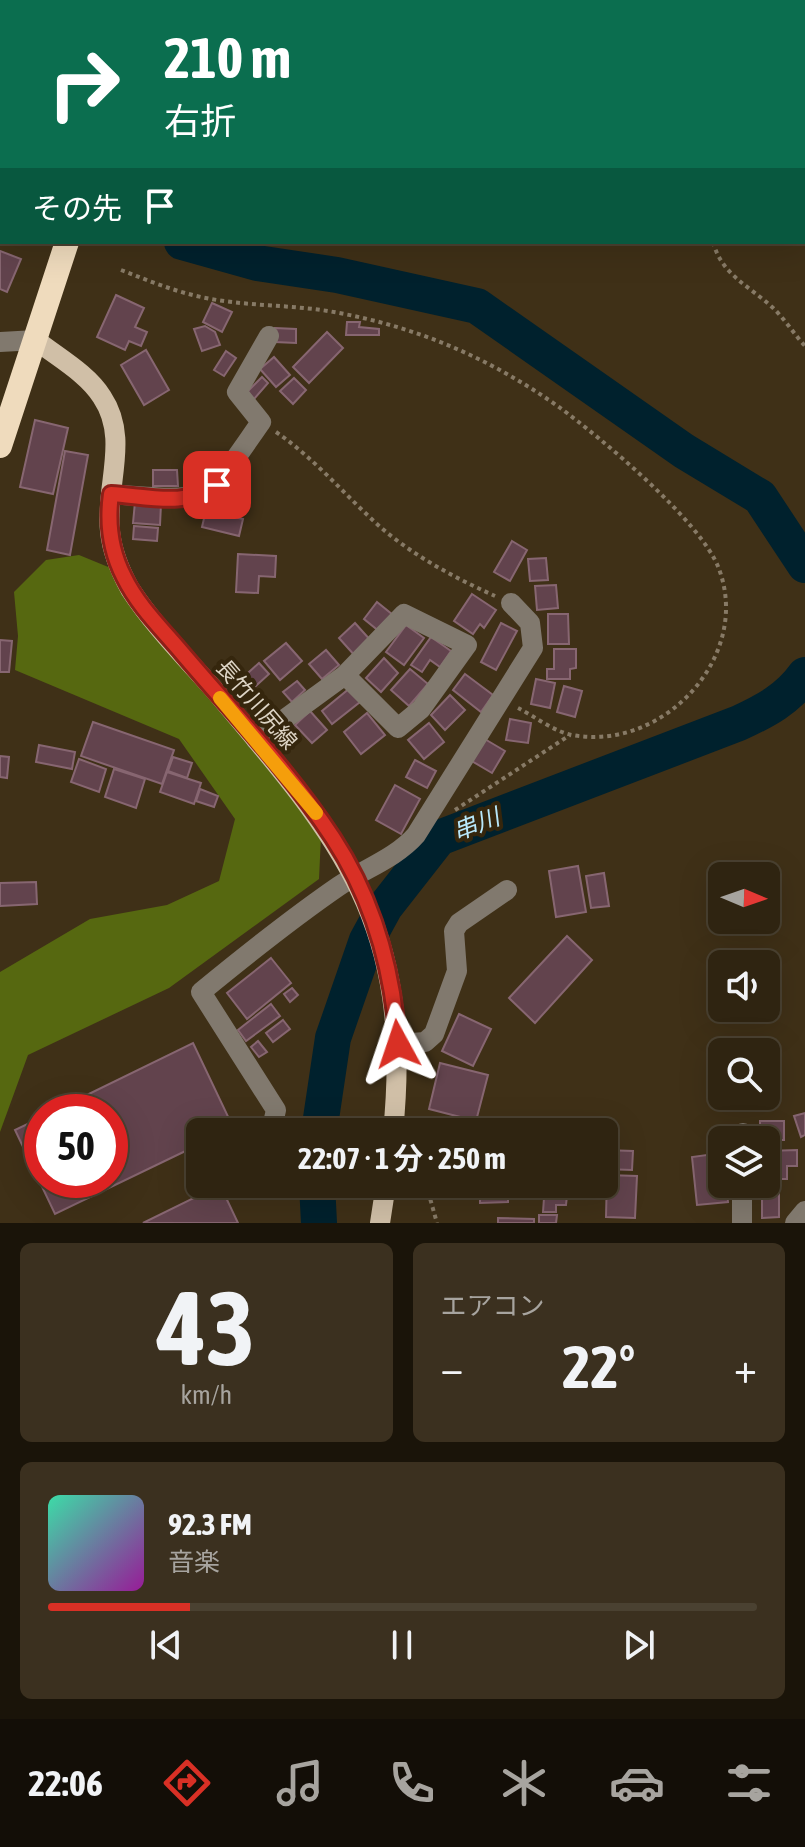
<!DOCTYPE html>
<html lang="ja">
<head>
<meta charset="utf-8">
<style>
  :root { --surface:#2f2411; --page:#3b301f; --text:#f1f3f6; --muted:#a7a49f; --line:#4a4131; --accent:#d93025 }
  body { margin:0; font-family:"Asap Condensed","Noto Sans JP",sans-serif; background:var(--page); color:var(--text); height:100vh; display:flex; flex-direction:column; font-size:30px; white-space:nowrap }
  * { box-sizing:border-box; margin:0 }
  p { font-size:26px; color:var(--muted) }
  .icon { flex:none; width:44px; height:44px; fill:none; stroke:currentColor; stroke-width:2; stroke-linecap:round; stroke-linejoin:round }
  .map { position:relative; height:1223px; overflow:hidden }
  .side { display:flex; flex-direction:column; gap:20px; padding:20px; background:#1a1409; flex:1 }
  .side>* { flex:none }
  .guide { position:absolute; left:0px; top:0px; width:806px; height:244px; box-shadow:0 8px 32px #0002,0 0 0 2px var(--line); background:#0b6e4f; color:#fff; overflow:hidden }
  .needle { width:52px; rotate:92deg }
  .controls { position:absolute; left:708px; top:862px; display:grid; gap:16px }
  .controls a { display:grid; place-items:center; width:72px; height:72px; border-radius:12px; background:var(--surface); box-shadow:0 8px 32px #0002,0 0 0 2px var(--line); font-size:40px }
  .speed { position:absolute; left:24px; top:1094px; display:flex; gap:16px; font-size:40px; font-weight:700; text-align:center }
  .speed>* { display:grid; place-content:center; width:104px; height:104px; border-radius:50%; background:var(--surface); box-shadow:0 8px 32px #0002,0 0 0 2px var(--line); line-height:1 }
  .speed .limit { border:12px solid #d22; background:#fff; color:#111 }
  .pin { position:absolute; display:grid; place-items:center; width:68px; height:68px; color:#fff; margin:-34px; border-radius:16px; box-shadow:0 4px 12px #0006 }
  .me { position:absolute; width:88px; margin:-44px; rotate:355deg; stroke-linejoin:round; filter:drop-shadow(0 0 6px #0008) }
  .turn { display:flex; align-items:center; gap:28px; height:168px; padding:0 32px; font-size:36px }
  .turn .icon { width:104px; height:104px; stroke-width:2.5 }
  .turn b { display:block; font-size:56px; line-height:68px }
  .then { display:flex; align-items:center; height:76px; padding:0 32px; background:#0003; gap:16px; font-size:30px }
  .big { font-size:60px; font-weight:700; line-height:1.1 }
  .side .tile { flex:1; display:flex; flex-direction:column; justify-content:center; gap:12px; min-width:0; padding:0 28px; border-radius:12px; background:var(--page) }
  .side .dial { align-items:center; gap:0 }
  .dial b { font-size:104px; line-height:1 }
  .song { display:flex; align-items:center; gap:24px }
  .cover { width:96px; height:96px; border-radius:12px; background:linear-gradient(135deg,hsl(160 70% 55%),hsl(300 70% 35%)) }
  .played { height:8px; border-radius:4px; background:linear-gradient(90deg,var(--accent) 20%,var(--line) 20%) }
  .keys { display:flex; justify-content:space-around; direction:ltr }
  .heat { display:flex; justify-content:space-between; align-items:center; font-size:44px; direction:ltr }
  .side .tiles { flex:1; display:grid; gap:20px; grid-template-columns:1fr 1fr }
  .tile:last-child { grid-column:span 2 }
  .trip { position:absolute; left:186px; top:1118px; width:432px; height:80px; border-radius:12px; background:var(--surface); box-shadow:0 8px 32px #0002,0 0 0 2px var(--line); font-weight:700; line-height:80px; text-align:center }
  .tabs { display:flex; height:128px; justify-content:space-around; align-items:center; background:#130e07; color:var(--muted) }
  .tabs .icon { width:56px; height:56px }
  .tabs .current { color:var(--accent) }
  .tabs b { font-size:36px; color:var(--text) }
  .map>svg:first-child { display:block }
  .forest { fill:#566810 }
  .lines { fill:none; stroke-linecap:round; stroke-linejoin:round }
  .river { stroke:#00212d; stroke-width:36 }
  .building { fill:#62434d; stroke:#876671; stroke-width:2 }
  .path { stroke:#877a66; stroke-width:4; stroke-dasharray:4 4; stroke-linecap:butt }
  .minor { stroke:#81796e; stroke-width:20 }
  .major { stroke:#d0bfa7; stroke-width:20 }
  .highway { stroke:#efdbbd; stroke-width:24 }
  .route-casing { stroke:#8d1f18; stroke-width:20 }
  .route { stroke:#d93025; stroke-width:14 }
  .slow { stroke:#f59e0b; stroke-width:14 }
  .labels { text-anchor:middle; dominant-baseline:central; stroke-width:8; stroke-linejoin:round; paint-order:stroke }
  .street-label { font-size:22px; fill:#ddd4c5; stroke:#35260d }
  .water-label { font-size:24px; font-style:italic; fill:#b8e8fb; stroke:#35260d }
</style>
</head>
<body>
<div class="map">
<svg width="805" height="1223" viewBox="0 0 805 1223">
  <rect width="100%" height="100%" fill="#3f3017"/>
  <!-- forest -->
  <polygon class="forest" points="79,555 118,571 321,836 319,879 169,988 28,1055 0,1132 0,972 90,919 167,905 219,881 235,819 179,739 15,670 18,636 14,592 46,560"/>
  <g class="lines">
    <!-- river -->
    <g class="river">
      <polyline points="0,120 2,123"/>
      <polyline points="182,242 257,263 337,275 477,306 684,451 760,497 805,565"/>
      <path d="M 319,1132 L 333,1038 L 367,940 L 385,907 L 439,838 L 739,723 C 765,711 788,699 805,675"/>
      <polyline points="317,1184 319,1223"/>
    </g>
  </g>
  <!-- building -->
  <g class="building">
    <polygon points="0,251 21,259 7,292 0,289"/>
    <polygon points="116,295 144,308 135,327 147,332 141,346 129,341 125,350 97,337"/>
    <polygon points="212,303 232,312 222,332 203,322"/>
    <polygon points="347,322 360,322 359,327 379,329 379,335 346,335"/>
    <polygon points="205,326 215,332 220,345 202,351 194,329"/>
    <polygon points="275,328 296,329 296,343 275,342"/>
    <polygon points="327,332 343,348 309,383 293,367"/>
    <polygon points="146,350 169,390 144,405 121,365"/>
    <polygon points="226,351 236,358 224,376 214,370"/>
    <polygon points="274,357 290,375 276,387 260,369"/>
    <polygon points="262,377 268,383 254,399 247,392"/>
    <polygon points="294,378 306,390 293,404 280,391"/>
    <polygon points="35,420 68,428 53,494 20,487"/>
    <polygon points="65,451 88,455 70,555 47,550"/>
    <polygon points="153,470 177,470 178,486 153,486"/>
    <polygon points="135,502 161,504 160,525 133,523"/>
    <polygon points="206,510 243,519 239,536 202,527"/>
    <polygon points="134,526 158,528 157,541 133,539"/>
    <polygon points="512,541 527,550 510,581 494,572"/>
    <polygon points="238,554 276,556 275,577 259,576 258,593 236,592"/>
    <polygon points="546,558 548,580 530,581 528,559"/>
    <polygon points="556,585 558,608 537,610 535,586"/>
    <polygon points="472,594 496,610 484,628 480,624 473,634 454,621"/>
    <polygon points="377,602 393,615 380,632 364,619"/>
    <polygon points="548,614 568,614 569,644 548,644"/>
    <polygon points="355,623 372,642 356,657 339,638"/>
    <polygon points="501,623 517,631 496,670 481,662"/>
    <polygon points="406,625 424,638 404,665 386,652"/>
    <polygon points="431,637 451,651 440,667 430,660 422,672 411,665"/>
    <polygon points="0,640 12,641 9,672 0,672"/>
    <polygon points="286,643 302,661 280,680 264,661"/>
    <polygon points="554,649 576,649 576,668 570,669 570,679 547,679 547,669 554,669"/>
    <polygon points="326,650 339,665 322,679 309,664"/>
    <polygon points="384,658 398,673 381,692 366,678"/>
    <polygon points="259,663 269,674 248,693 238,682"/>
    <polygon points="410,669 428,684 409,706 391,690"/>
    <polygon points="465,674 493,695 481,712 453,690"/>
    <polygon points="536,679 555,683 550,708 531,704"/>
    <polygon points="297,681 305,690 292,702 283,692"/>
    <polygon points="564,686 582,691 575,717 557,712"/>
    <polygon points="350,688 360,702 332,724 322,711"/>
    <polygon points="450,695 465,710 445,730 431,715"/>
    <polygon points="310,711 327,730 312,743 295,725"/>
    <polygon points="367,713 385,735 361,754 344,732"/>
    <polygon points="510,719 531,723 528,743 506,740"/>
    <polygon points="93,722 174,750 162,784 81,756"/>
    <polygon points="429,723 444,742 424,759 408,740"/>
    <polygon points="483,738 505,751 492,773 470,760"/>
    <polygon points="39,745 75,752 72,769 36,762"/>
    <polygon points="0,756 9,757 7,778 0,777"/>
    <polygon points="173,757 192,763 187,778 168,771"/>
    <polygon points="79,759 106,769 99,792 71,782"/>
    <polygon points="415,760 436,771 427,788 406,777"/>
    <polygon points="114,769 145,779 136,808 105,797"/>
    <polygon points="167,772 201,783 194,804 160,792"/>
    <polygon points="395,785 420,799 401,834 376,820"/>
    <polygon points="200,789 218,796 214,807 196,801"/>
    <polygon points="578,866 586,912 556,917 549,871"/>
    <polygon points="604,873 609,906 591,908 586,876"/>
    <polygon points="36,882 37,904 0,906 0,883"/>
    <polygon points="567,936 592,960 535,1023 509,998"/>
    <polygon points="271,958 291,983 247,1019 227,993"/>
    <polygon points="292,988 298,995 290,1002 284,994"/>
    <polygon points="271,1004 280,1016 246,1041 238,1030"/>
    <polygon points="459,1014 491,1029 473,1066 442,1051"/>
    <polygon points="283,1020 290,1029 273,1042 266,1033"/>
    <polygon points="258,1041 267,1052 259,1057 251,1047"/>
    <polygon points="193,1043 233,1127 224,1132 200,1132 200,1144 55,1214 15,1130 42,1117 42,1180 110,1180 110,1112 52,1112"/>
    <polygon points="440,1063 488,1075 476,1121 429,1109"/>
    <polygon points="805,1113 805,1135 801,1137 794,1116"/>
    <polygon points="760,1121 784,1121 784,1140 775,1140 775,1147 766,1147 766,1140 760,1140"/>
    <polygon points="548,1122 571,1123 570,1132 548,1132"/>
    <polygon points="721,1142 722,1142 722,1184 726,1184 728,1202 697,1205 692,1157 722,1153"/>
    <polygon points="604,1150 633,1151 632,1170 604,1169"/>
    <polygon points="797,1150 797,1166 787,1166 787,1179 768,1179 767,1151"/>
    <polygon points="607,1175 637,1176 635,1218 606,1217"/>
    <polygon points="480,1184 508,1184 508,1202 480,1203"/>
    <polygon points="545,1184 574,1184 574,1197 567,1196 566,1205 556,1205 556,1212 543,1212"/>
    <polygon points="220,1185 238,1223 143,1223"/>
    <polygon points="779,1191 779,1217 762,1218 762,1192"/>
    <polygon points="539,1215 557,1215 556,1223 539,1223"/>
    <polygon points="498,1218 534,1219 534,1223 498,1223"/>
  </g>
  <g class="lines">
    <!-- path -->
    <g class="path">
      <polyline points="616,0 618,2"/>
      <polyline points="804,38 805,38"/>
      <path d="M 713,242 C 722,275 748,285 772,307 C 784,318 794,334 805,346"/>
      <path d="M 121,270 C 147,280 173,291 201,297 C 246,307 294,304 339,313 C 420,328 491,359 559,407 C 601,438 702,522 719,569 C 752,657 663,752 572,735 C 555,732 534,716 518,708"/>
      <path d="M 276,432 C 314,458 344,494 378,525 C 412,555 453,577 495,596"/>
      <polyline points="455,810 570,735"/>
      <polyline points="426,1184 437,1223"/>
    </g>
    <!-- minor -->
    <g class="minor">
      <polyline points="100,0 100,2"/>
      <polyline points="378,2 380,0"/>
      <polyline points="0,30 2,34"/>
      <polyline points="0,342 36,340"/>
      <path d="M 111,494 C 213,502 203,505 261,422 L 237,392 L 269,336"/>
      <polyline points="256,740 345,675 404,614 467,645 421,709 398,728 345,675"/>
      <polyline points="398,1044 425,1042 434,1034 457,971 454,931 459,923 507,890"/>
      <path d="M 271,1132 L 276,1110 L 201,992 C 246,955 291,919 339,886 C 364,869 396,858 416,835 L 533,648 L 530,623 L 511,603"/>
      <polyline points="743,1140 743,1133"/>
      <polyline points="742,1223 742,1184"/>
      <polyline points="795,1223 805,1211"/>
    </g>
    <!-- major -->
    <g class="major">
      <path d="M 36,340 C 57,357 87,373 102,397 C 130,439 105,485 110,531 C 112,552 120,571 130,589 C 154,626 187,659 216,692 C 343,841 414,925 393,1132"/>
      <polyline points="380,1223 386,1184"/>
    </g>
    <!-- highway -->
    <g class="highway">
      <polyline points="145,2 145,0"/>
      <polyline points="0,446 67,242"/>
    </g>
  </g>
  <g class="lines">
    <!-- route casing -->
    <g class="route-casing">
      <path id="route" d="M 217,485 C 187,508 146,496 111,494 C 107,523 110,550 124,577 C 138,606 162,629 183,654 C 234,714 290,772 333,838 C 373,899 393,971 398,1044"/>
    </g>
    <!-- route -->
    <use href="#route" class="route"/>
    <!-- slow -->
    <polyline class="slow" points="220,698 316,813"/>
  </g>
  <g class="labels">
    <!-- street labels -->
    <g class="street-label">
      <text transform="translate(257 704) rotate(49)">長竹川尻線</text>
    </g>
    <!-- water labels -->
    <g class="water-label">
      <text transform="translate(476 824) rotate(-21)">串川</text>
    </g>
  </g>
</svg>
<div class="controls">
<a><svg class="needle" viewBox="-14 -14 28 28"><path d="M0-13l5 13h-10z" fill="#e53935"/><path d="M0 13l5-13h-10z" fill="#a7a49f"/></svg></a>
<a><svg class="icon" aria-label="sound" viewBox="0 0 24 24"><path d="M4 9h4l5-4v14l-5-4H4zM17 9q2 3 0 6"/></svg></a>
<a><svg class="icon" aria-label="search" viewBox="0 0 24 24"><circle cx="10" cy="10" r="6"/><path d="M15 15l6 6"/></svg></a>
<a><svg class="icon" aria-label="layers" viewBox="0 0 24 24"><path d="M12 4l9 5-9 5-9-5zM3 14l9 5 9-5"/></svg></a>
</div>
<div class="speed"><div class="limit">50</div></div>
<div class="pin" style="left:217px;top:485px;background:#d93025"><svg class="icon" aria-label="arrive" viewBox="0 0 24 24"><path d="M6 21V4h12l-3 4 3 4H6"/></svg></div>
<svg class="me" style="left:398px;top:1044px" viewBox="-20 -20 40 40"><path d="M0-17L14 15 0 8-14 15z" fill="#d93025" stroke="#fff" stroke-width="4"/></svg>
<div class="trip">22:07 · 1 分 · 250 m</div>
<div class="guide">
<div class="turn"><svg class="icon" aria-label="right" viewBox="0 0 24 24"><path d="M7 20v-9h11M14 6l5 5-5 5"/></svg><div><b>210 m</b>右折</div></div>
<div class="then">その先<svg class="icon" aria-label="arrive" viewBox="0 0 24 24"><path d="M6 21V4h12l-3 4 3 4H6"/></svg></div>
</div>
</div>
<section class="side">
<div class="tiles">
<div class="tile dial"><b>43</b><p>km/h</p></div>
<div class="tile"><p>エアコン</p>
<div class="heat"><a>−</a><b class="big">22°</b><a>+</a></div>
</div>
<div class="tile">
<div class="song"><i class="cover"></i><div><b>92.3 FM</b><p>音楽</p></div></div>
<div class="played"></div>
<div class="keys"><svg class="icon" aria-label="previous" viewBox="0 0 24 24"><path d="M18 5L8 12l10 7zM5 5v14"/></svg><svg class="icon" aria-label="pause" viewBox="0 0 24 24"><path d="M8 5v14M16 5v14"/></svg><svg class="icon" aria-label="next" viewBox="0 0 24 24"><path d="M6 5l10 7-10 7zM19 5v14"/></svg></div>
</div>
</div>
</section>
<nav class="tabs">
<b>22:06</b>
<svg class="icon current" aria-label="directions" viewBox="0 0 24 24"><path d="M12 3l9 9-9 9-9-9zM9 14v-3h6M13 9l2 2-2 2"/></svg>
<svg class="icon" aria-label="music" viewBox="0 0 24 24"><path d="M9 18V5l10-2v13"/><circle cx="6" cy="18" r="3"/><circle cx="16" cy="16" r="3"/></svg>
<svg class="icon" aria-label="phone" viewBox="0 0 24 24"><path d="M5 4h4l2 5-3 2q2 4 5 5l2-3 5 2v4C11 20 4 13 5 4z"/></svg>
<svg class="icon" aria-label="climate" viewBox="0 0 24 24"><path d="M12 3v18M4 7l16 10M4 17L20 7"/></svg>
<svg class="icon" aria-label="car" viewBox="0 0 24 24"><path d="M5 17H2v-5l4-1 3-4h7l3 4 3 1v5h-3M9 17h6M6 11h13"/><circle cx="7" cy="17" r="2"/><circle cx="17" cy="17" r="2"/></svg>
<svg class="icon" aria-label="filters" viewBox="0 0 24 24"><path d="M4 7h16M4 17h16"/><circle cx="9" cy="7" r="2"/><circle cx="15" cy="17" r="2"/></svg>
</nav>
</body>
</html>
